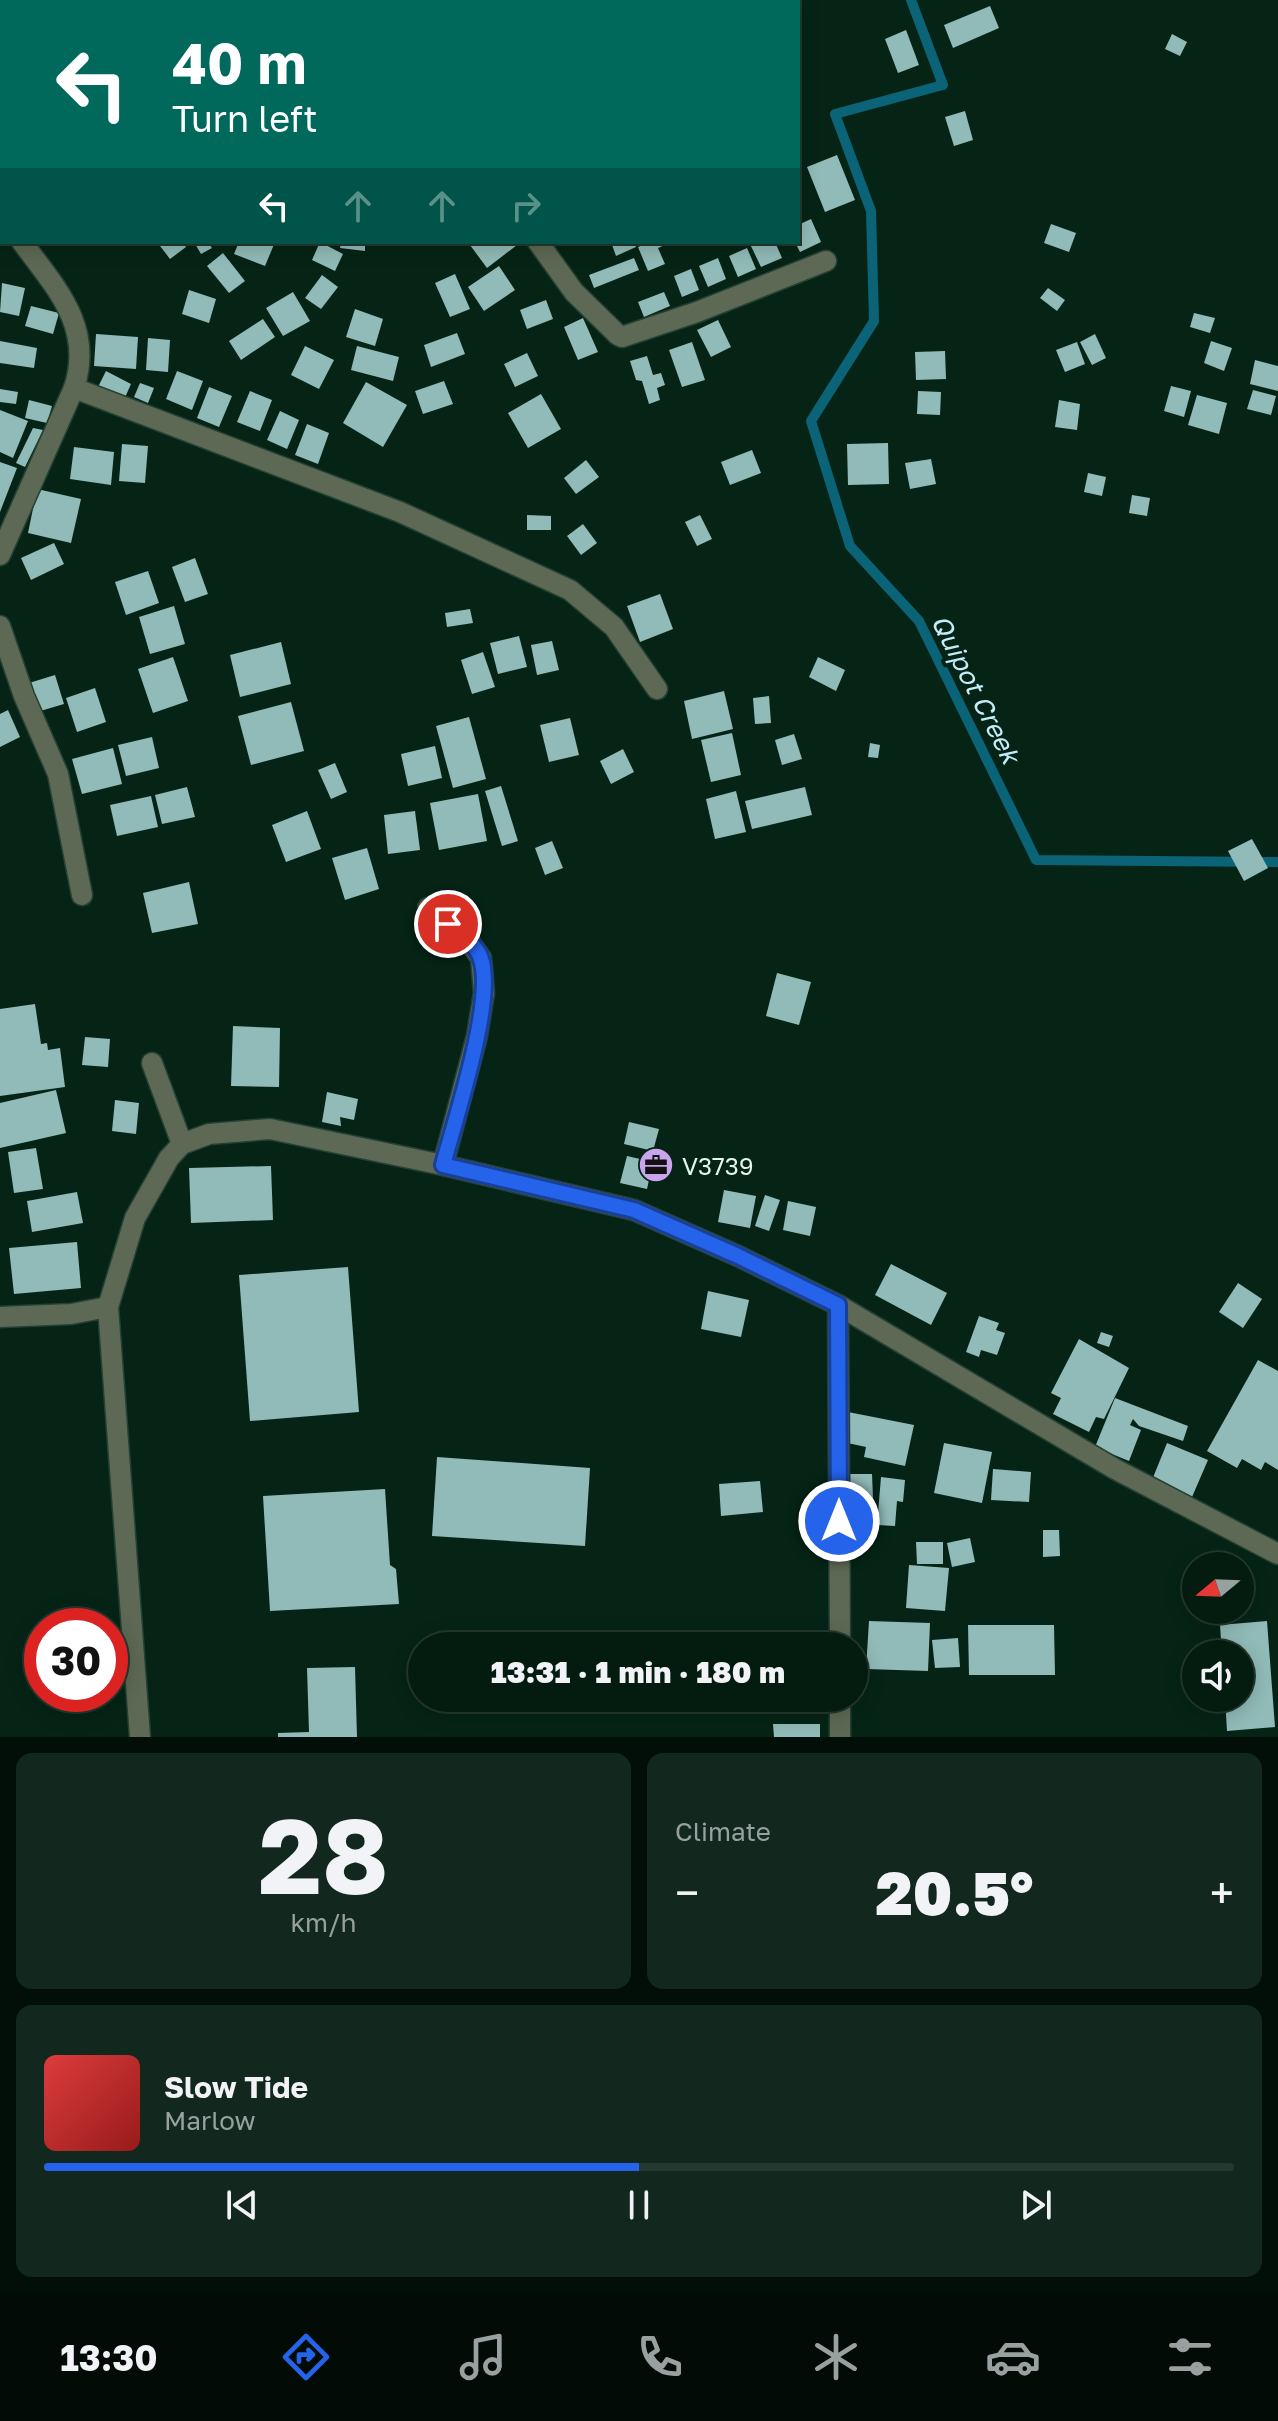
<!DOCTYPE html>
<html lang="en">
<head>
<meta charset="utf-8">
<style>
  :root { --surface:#041b10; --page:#12281e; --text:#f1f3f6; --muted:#97a19f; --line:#253930; --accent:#2563eb }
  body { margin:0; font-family:"Golos Text",sans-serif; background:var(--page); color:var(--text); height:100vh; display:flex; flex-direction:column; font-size:30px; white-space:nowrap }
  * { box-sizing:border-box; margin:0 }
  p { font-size:26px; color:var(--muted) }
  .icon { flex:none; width:44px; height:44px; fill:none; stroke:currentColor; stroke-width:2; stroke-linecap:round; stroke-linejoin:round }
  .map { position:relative; height:1737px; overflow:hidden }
  .details { display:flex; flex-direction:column; gap:16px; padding:16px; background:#020f09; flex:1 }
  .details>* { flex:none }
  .top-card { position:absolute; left:0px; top:0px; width:800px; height:244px; box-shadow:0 4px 20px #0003,0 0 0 2px var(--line); background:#00695c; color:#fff; overflow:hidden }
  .needle { width:52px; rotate:251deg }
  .tools { position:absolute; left:1182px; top:1552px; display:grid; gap:16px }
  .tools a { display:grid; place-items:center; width:72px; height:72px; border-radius:50%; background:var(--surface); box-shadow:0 4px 20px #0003,0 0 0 2px var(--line); font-size:40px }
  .speed { position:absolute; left:24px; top:1608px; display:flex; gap:16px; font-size:40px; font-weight:700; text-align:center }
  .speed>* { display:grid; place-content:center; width:104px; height:104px; border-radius:50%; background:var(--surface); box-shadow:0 4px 20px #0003,0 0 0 2px var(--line); line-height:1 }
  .speed .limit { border:12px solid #d22; background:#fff; color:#111 }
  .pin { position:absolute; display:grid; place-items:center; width:68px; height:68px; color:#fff; margin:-34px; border:4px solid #fff; border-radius:50%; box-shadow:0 2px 8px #0007 }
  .me { position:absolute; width:88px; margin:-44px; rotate:0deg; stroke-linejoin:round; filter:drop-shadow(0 0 6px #0008) }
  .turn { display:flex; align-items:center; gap:28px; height:168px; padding:0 40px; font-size:36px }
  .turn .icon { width:104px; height:104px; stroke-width:2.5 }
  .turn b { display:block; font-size:56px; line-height:68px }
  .lanes { display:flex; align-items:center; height:76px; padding:0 40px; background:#0003; justify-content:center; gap:40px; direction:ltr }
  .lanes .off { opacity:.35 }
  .big { font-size:60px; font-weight:800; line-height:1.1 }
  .details .card { flex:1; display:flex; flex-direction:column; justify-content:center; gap:12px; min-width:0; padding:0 28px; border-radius:16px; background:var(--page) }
  .details .dial { align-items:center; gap:0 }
  .dial b { font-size:104px; line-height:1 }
  .song { display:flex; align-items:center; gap:24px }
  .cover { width:96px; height:96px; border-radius:12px; background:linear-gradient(135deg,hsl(0 70% 55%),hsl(0 70% 35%)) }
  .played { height:8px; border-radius:4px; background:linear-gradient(90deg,var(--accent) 50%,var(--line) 50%) }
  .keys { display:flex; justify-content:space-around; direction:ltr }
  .heat { display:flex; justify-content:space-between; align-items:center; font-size:44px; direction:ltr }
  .details .tiles { flex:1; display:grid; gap:16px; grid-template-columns:1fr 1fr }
  .card:last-child { grid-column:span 2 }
  .trip { position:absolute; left:408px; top:1632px; width:460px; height:80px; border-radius:40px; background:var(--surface); box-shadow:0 4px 20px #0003,0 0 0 2px var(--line); font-weight:800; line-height:80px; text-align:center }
  .dock { display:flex; height:128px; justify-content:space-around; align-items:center; background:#020b06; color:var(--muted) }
  .dock .icon { width:56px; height:56px }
  .dock .current { color:var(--accent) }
  .dock b { font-size:36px; color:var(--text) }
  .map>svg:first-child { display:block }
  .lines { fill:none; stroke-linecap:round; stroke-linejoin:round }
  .stream { stroke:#0b6377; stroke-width:10 }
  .building { fill:#91bbb8 }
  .minor-casing { stroke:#244134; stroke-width:23 }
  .minor { stroke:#5d6954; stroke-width:20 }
  .route-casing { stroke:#184099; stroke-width:20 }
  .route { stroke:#2563eb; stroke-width:14 }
  .labels { text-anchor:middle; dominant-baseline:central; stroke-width:8; stroke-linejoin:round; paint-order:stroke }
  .poi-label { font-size:24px; fill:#e4f5eb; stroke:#052416; text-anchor:start }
  .water-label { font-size:26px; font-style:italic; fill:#c5ecf9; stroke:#052416 }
</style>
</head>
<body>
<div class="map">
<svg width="1278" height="1737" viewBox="0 0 1278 1737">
  <rect width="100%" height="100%" fill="#052416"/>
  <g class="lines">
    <!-- stream -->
    <polyline class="stream" points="911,0 943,85 835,114 871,211 874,321 811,421 850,546 919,621 1036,860 1278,862"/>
  </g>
  <!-- building -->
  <g class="building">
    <polygon points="990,6 999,28 953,48 944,25"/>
    <polygon points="906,30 919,65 898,73 885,39"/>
    <polygon points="1172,34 1187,42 1180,56 1165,49"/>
    <polygon points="965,111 973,140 954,146 945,117"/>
    <polygon points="837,155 855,200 825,212 807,167"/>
    <polygon points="811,219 821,242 800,252 795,242 798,242 798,225"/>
    <polygon points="1051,224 1076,233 1069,252 1044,243"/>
    <polygon points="157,242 182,242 186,247 170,259"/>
    <polygon points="194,242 208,242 212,248 201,254"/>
    <polygon points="239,242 275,242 265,266 234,254"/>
    <polygon points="320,242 343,254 335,271 312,260"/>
    <polygon points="341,242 365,242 365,251 340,248"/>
    <polygon points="473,242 515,242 517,245 487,268 470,245"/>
    <polygon points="611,242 634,242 636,247 616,256"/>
    <polygon points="642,242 672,242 658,248 665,264 648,271 638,247 643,245"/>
    <polygon points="754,242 775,242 782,258 761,267 750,244"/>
    <polygon points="747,248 756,269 738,277 729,256"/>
    <polygon points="223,253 245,281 229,293 207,266"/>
    <polygon points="634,258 639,270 594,288 589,275"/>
    <polygon points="718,258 726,279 708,287 699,266"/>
    <polygon points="499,266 515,290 484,311 468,287"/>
    <polygon points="691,269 699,290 682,297 674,276"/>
    <polygon points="455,274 470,309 450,317 435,283"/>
    <polygon points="322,275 338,287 321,309 305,298"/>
    <polygon points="2,283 25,288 19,316 0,312"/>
    <polygon points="1048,288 1065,300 1057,311 1040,298"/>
    <polygon points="189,290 216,299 209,323 182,314"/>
    <polygon points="293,292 310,321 283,336 266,308"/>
    <polygon points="664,292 670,306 644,317 638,302"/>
    <polygon points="546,300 553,319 527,329 520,310"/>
    <polygon points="31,306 59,313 53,334 25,326"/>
    <polygon points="355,309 383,319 375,346 346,337"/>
    <polygon points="1194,313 1215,318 1210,333 1190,327"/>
    <polygon points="583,318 598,352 578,360 564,327"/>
    <polygon points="263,319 275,337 241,360 229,341"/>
    <polygon points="718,320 731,347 711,357 697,330"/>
    <polygon points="457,333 465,354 431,367 424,345"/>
    <polygon points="96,334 138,337 136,369 94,366"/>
    <polygon points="1095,334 1106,358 1092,365 1080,342"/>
    <polygon points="148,338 170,340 168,372 146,370"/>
    <polygon points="0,341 37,348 34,368 0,363"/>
    <polygon points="1211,341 1232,348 1224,371 1204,363"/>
    <polygon points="692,342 705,380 682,387 669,350"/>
    <polygon points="1077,342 1085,364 1065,372 1056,350"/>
    <polygon points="305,346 334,360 319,389 291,375"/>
    <polygon points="357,346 399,357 393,381 351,370"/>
    <polygon points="945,351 946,379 916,380 915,352"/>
    <polygon points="527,353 538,376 515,387 504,364"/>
    <polygon points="647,356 653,375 661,373 665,385 657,388 660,400 649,404 642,381 636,380 630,361"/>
    <polygon points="1255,360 1278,366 1278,391 1250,384"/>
    <polygon points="106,371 131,384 123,402 97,389"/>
    <polygon points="177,371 203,381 192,410 166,399"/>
    <polygon points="444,381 453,404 423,414 415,391"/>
    <polygon points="366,382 407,405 383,447 343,423"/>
    <polygon points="140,383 154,388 148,403 134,397"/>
    <polygon points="1171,386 1191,391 1184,417 1164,411"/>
    <polygon points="209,387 232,396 219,427 197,418"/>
    <polygon points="0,389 18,392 16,404 0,402"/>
    <polygon points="1253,390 1276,396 1271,415 1247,409"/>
    <polygon points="250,391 272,400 260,431 237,422"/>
    <polygon points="918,391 941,392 940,415 917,414"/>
    <polygon points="541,394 561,429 528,448 508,413"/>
    <polygon points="1197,395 1227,403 1219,434 1188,425"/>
    <polygon points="29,400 52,406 47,423 25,418"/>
    <polygon points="1059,400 1080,404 1077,430 1055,427"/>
    <polygon points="0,410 28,421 13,458 0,452"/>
    <polygon points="280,411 299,420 287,449 267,440"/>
    <polygon points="307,424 329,433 318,464 295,455"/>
    <polygon points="33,428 43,430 25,467 16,463"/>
    <polygon points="888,443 889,484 848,485 847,444"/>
    <polygon points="122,444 148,446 145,483 119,481"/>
    <polygon points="74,447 114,452 111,485 70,479"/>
    <polygon points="752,450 761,473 730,485 721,462"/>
    <polygon points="931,459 936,484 910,489 905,463"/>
    <polygon points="586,460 599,477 576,494 564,478"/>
    <polygon points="0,462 17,468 0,512"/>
    <polygon points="1088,473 1106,477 1102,496 1084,492"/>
    <polygon points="37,489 81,499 71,543 28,533"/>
    <polygon points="1132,495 1150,498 1147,516 1129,513"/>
    <polygon points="527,515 551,516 551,530 527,530"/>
    <polygon points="700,515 712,539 697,546 685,522"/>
    <polygon points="583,524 597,543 581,555 567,536"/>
    <polygon points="54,543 64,564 31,580 21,558"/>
    <polygon points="195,558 208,594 185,602 172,567"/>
    <polygon points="148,571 159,603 126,615 115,582"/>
    <polygon points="660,594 673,629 640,642 627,606"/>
    <polygon points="174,606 185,644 150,654 139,617"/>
    <polygon points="470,609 473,623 447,627 445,613"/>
    <polygon points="519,636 527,667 498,674 490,643"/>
    <polygon points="552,641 559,670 537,675 531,645"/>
    <polygon points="281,642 291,684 240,697 230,655"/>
    <polygon points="483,652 495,687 472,694 461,660"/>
    <polygon points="173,657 188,701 153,713 138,669"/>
    <polygon points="818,657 845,670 836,691 809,677"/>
    <polygon points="55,675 64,704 37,712 29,683"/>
    <polygon points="95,688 106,722 77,732 66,698"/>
    <polygon points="724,691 733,729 692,739 684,701"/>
    <polygon points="769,696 771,723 755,724 753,698"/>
    <polygon points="291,702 304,751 251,765 238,716"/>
    <polygon points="8,710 20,737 0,747 0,714"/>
    <polygon points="469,717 486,779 453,788 436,726"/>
    <polygon points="570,718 579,755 549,762 540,725"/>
    <polygon points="732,733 741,775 711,782 701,740"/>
    <polygon points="794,734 802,759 782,765 775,740"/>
    <polygon points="152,737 159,768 126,776 118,745"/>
    <polygon points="870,743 880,745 878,758 868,757"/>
    <polygon points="435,746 442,778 408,786 401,754"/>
    <polygon points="113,748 122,784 82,794 72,759"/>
    <polygon points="623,749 634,772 611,784 600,761"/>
    <polygon points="335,763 347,792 331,799 318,770"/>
    <polygon points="501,786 518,841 502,846 485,791"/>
    <polygon points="187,787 195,817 162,824 155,795"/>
    <polygon points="805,787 812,815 752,829 745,801"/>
    <polygon points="736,791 746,832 715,839 706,799"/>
    <polygon points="478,794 487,841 439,850 430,803"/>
    <polygon points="151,796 158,827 117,836 110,805"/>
    <polygon points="307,811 321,849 286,862 272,825"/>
    <polygon points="415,811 420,850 388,854 384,815"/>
    <polygon points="1252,839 1268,868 1244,881 1228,851"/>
    <polygon points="552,841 563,868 545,875 535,848"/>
    <polygon points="367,848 379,889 345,900 332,858"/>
    <polygon points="189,882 198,924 152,933 143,893"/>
    <polygon points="777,973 811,982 799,1025 766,1016"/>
    <polygon points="35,1004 41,1044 47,1043 48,1050 60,1048 65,1087 0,1096 0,1009"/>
    <polygon points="233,1026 280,1028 279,1087 231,1086"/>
    <polygon points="85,1037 110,1039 108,1067 82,1065"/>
    <polygon points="56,1090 66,1133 0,1148 0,1103"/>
    <polygon points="327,1092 358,1099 354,1120 340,1117 341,1126 322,1122"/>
    <polygon points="115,1100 139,1103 136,1134 112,1131"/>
    <polygon points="629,1122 659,1129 653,1151 624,1144"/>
    <polygon points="36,1148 43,1189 14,1193 8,1152"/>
    <polygon points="627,1156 653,1162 647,1189 620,1183"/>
    <polygon points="271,1166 273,1220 191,1223 189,1168"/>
    <polygon points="724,1190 756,1196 750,1228 718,1222"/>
    <polygon points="77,1192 83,1223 32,1232 27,1201"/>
    <polygon points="765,1195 780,1200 769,1231 755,1226"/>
    <polygon points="788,1201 816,1207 810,1236 783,1230"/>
    <polygon points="77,1242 81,1288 14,1294 9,1248"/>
    <polygon points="891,1264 947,1293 931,1325 875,1295"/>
    <polygon points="348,1267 359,1412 250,1421 239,1275"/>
    <polygon points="1238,1283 1262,1299 1243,1328 1219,1312"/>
    <polygon points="708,1291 749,1300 741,1337 701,1329"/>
    <polygon points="979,1316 999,1323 996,1330 1005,1333 997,1355 981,1350 979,1357 966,1352"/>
    <polygon points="1101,1332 1113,1336 1109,1347 1097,1343"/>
    <polygon points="1079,1339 1129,1368 1104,1419 1096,1417 1089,1432 1053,1414 1061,1398 1051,1393"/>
    <polygon points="1258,1360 1278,1371 1278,1470 1265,1462 1261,1470 1242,1459 1237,1468 1207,1451"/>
    <polygon points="1115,1398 1188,1426 1183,1441 1139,1426 1133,1419 1130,1425 1141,1430 1129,1461 1095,1447"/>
    <polygon points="848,1412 914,1425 905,1466 864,1457 866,1447 843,1442"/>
    <polygon points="944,1443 992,1452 982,1503 934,1493"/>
    <polygon points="1167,1443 1208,1460 1192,1497 1152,1480"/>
    <polygon points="437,1457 590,1468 585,1546 432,1536"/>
    <polygon points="993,1469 1031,1472 1029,1502 991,1500"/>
    <polygon points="843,1474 872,1474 873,1499 845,1498"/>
    <polygon points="881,1477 905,1480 903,1502 897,1501 895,1526 877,1525"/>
    <polygon points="760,1481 763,1512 721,1516 719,1484"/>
    <polygon points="385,1489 390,1565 396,1569 399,1604 270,1611 263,1496"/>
    <polygon points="1043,1530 1059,1530 1060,1556 1043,1557"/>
    <polygon points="970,1538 975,1562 952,1567 947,1543"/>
    <polygon points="916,1542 943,1542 943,1564 917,1564"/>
    <polygon points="909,1565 949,1568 945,1611 906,1608"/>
    <polygon points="869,1621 930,1623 928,1671 866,1669"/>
    <polygon points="1267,1621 1275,1727 1227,1731 1225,1698 1240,1698 1240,1654 1222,1654 1220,1625"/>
    <polygon points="968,1625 1054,1625 1055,1675 969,1675"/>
    <polygon points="958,1638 960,1667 935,1668 932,1640"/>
    <rect x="648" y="1641" width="44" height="5"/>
    <polygon points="355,1667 357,1737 278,1737 278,1733 309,1732 307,1668"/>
    <polygon points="773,1724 820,1724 820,1737 774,1737"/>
  </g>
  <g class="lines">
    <!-- minor casing -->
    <g class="minor-casing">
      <g id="minor">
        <polyline points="360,0 362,2"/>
        <polyline points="0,211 2,214"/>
        <path d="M 22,242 C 56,288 94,327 74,388"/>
        <polyline points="538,242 574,292 618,335 622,337 697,312 826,261"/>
        <polyline points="0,555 74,388 400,512 570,590 614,627 657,689"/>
        <polyline points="0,626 24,696 58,774 82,895"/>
        <polyline points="428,908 467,939 481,958 484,993 477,1036 443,1165"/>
        <polyline points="152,1063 182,1144"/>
        <polyline points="838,1305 840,1646"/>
        <polyline points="108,1307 135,1218 169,1158 182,1144 209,1134 270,1129 443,1165 634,1210 738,1256 838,1305 1115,1469 1278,1554"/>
        <polyline points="0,1317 71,1314 108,1307 140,1737"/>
        <polyline points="840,1698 840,1737"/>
      </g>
    </g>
    <!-- minor -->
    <use href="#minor" class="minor"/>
  </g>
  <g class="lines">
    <!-- route casing -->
    <g class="route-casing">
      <path id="route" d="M 448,924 C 459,933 477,945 481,959 C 495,1001 455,1119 443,1165 L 634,1210 L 738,1256 L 838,1305 L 839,1521"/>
    </g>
    <!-- route -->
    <use href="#route" class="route"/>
  </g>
  <!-- icons -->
  <defs>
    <g id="office-disc" transform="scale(1.8)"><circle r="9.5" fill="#c9a5ee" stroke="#052416"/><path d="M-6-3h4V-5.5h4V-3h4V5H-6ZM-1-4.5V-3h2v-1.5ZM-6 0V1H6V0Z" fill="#111"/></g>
  </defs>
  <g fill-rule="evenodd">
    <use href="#office-disc" x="656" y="1165"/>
  </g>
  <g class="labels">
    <!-- poi labels -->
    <g class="poi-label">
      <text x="682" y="1165">V3739</text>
    </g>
    <!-- water labels -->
    <g class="water-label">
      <text transform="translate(976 689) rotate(63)">Quipot Creek</text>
    </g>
  </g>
</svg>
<div class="tools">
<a><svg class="needle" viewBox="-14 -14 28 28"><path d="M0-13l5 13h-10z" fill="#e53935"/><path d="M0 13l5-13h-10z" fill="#97a19f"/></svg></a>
<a><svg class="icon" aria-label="sound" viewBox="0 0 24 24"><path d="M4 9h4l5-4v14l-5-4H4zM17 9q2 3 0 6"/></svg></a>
</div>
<div class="speed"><div class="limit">30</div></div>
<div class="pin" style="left:448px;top:924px;background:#d93025"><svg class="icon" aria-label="arrive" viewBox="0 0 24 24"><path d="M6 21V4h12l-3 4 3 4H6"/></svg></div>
<svg class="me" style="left:839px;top:1521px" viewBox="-20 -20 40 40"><circle r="17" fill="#2563eb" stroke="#fff" stroke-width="3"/><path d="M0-11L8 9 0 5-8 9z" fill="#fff"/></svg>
<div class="trip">13:31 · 1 min · 180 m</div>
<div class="top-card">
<div class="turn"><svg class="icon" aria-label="left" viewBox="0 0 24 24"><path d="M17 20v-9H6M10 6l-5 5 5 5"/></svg><div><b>40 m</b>Turn left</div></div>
<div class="lanes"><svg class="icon" aria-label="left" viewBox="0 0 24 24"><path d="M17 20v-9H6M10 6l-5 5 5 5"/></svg><svg class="icon off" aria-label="ahead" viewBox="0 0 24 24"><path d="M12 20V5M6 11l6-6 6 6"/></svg><svg class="icon off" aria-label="ahead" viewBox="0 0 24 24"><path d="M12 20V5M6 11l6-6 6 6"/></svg><svg class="icon off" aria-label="right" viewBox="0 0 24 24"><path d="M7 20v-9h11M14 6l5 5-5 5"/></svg></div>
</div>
</div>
<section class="details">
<div class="tiles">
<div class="card dial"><b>28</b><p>km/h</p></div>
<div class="card"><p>Climate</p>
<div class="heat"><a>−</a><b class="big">20.5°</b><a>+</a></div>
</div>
<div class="card">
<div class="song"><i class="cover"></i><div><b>Slow Tide</b><p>Marlow</p></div></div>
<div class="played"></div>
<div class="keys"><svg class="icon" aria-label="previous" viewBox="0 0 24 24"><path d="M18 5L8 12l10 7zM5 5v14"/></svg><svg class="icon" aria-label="pause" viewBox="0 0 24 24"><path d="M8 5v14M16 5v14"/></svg><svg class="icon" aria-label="next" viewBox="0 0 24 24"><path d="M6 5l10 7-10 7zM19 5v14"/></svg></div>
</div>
</div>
</section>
<nav class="dock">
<b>13:30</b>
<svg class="icon current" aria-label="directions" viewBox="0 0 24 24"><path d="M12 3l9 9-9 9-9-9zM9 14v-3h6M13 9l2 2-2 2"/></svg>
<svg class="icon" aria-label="music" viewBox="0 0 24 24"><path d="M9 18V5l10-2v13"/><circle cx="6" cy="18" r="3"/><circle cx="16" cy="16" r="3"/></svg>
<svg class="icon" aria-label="phone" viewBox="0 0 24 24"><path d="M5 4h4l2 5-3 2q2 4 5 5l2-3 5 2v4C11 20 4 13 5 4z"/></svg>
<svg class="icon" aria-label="climate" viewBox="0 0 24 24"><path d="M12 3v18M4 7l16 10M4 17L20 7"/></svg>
<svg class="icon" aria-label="car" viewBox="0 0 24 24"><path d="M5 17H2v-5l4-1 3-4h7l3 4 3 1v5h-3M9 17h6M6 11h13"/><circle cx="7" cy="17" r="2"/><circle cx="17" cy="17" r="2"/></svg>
<svg class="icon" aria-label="filters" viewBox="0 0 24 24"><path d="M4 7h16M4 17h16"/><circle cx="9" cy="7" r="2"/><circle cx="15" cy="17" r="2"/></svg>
</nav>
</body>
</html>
